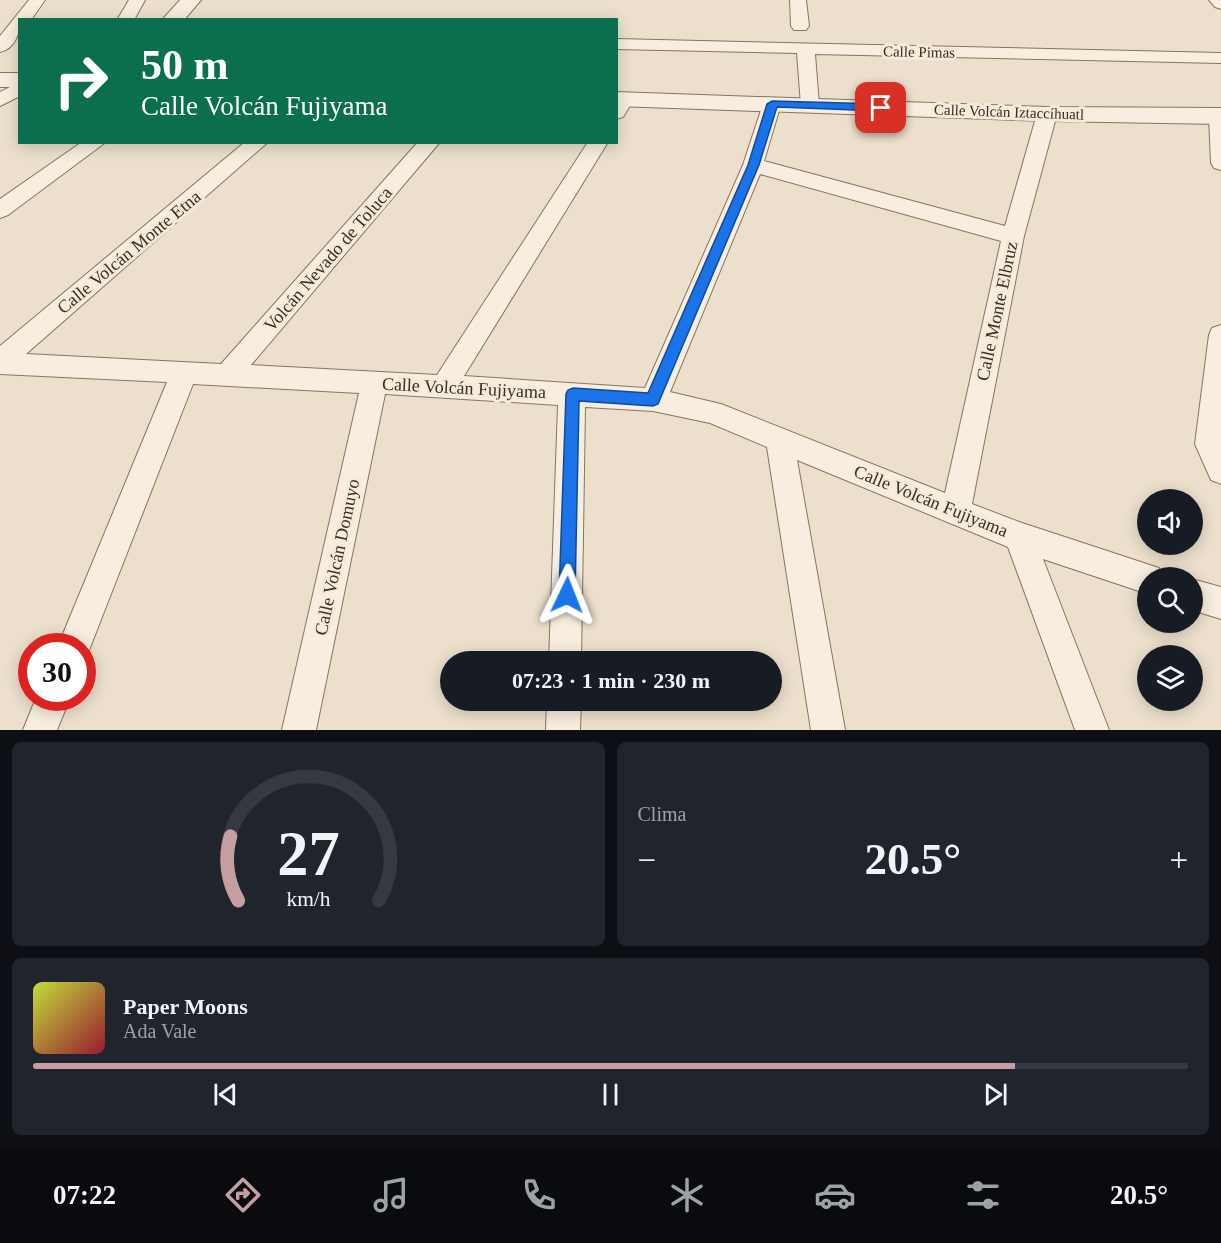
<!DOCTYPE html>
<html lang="es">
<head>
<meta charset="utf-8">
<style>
  :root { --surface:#171b24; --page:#20242c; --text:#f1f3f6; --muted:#9ea1a6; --line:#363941; --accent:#c69ea2 }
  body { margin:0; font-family:"Times New Roman",serif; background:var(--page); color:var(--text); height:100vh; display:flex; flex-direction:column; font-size:22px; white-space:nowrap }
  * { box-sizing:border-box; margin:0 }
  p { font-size:20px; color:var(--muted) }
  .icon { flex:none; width:33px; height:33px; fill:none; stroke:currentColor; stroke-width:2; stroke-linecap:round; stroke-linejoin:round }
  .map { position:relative; height:730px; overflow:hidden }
  .drawer { display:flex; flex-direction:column; gap:12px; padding:12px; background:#0d0f14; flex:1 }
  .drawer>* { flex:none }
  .hud { position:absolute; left:18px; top:18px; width:600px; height:126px; border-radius:0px; box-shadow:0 3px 15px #0003; background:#0b6e4f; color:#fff; overflow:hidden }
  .buttons { position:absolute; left:1137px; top:489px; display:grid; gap:12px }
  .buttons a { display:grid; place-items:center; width:66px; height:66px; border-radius:50%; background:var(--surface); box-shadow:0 3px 15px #0003; font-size:30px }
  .speed { position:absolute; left:18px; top:633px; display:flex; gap:12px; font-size:30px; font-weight:700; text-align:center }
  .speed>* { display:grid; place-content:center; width:78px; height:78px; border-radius:50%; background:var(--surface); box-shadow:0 3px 15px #0003; line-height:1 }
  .speed .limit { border:9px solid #d22; background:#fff; color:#111 }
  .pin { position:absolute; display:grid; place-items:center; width:51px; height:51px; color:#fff; margin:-26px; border-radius:12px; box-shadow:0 3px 9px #0006 }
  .me { position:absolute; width:66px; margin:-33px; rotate:2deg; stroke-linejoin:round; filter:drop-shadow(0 0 4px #0008) }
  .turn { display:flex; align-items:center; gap:21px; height:126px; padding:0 24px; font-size:27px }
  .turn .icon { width:78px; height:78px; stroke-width:2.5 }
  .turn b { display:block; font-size:42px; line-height:51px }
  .big { font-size:45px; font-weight:700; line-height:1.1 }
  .drawer .card { flex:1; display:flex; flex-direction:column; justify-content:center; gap:9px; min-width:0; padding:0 21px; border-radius:9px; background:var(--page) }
  .drawer .dial { align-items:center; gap:0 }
  .dial svg { height:156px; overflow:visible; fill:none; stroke:var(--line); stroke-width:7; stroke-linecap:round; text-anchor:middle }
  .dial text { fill:var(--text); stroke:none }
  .song { display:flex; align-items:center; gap:18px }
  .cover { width:72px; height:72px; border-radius:9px; background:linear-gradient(135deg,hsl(70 70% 55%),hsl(350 70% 35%)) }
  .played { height:6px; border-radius:3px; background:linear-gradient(90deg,var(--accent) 85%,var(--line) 85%) }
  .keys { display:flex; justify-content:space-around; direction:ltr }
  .heat { display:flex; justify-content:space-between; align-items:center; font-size:33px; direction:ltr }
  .drawer .tiles { flex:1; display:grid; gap:12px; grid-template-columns:1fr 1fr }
  .card:last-child { grid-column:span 2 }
  .trip { position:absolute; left:440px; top:651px; width:342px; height:60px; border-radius:30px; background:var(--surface); box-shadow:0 3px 15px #0003; font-weight:700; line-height:60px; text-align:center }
  .tabs { display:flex; height:96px; justify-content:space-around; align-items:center; background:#090b0e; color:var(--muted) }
  .tabs .icon { width:42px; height:42px }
  .tabs .selected { color:var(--accent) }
  .tabs b { font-size:27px; color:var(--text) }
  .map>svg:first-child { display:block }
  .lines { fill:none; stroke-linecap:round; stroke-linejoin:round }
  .minor-casing { stroke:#887361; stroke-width:2 }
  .tertiary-casing { stroke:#887361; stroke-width:2 }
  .minor { fill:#f7eedf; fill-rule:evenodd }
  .tertiary { fill:#f7eedf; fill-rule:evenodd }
  .route { fill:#1a73e8; stroke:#114b97; stroke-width:1.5 }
  .labels { text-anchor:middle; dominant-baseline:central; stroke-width:6; stroke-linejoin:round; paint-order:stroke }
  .far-street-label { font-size:15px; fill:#3a2d23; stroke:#f4ebdb }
  .street-label { font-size:18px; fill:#3a2d23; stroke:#f4ebdb }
</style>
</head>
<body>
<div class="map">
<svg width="1221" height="730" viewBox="0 0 1221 730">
  <rect width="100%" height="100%" fill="#ece0cc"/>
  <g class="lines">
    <!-- minor casing -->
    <g class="minor-casing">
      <g id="minor">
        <path d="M 29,0 L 45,0 L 31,20 L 20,20 C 20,33 15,49 0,52 L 0,36 Z"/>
        <polygon points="129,0 145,0 134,20 117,20"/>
        <polygon points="790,0 806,0 809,26 806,30 794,30 791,26"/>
        <polygon points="1209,0 1221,0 1221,9 1215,7"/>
        <polygon points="616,39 1221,53 1221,63 815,54 819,105 817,109 803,109 801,105 797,53 616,49"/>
        <polygon points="20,82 20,96 0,106 0,92"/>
        <polygon points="625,93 632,95 634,99 623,117 616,119 616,98"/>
        <path d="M 772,98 L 779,100 L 781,104 L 764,161 L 1005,226 L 1037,114 L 1040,110 L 1054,110 L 1057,114 L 1024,236 L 972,504 L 1019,522 L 1159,568 L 1163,578 L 1148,578 L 1148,594 L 1043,559 L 1109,730 L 1075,730 L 1008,547 L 797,460 L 845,730 L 811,730 L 767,447 L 710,423 L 653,411 L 585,407 L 581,662 L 549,662 L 558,405 L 385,394 L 316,730 L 282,730 L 359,393 L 193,384 L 86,658 L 82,659 L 82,646 L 58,646 L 167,382 L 0,374 L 0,346 L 245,142 L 268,142 L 26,354 L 221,364 L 418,142 L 440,142 L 251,365 L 437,375 L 588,142 L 608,142 L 464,376 L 645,388 L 743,165 L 763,104 L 765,100 ZM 760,174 L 1001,241 L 945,493 L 721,404 L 670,392 Z"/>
        <polygon points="1219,110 1221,110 1221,170 1214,168 1211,163 1209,116 1212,112"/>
        <polygon points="82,142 106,142 8,215 0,218 0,199"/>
        <polygon points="1221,325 1221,484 1211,480 1195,444 1209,335 1212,328"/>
        <polygon points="1192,579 1221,587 1221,619 1192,610"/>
        <polygon points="36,698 70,698 57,730 23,730"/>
        <polygon points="547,700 581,700 580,730 546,730"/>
      </g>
    </g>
    <!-- tertiary casing -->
    <g class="tertiary-casing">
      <g id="tertiary">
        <polygon points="180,0 201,0 184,20 162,20"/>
        <rect x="0" y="73" width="20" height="14"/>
        <polygon points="616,92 1047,107 1221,108 1221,124 1047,121 616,106"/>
      </g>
    </g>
    <!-- minor -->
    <use href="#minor" class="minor"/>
    <!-- tertiary -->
    <use href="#tertiary" class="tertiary"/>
  </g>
  <!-- route -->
  <polygon class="route" points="772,101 881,104 886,108 881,111 777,107 759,165 658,404 653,406 579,401 575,595 573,601 567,603 561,601 559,595 566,394 568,390 573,388 648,393 748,165 767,104"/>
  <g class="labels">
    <!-- far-street labels -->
    <g class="far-street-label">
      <text transform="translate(919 52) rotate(1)">Calle Pimas</text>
      <text transform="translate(1009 112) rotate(2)">Calle Volcán Iztaccíhuatl</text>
    </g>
    <!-- street labels -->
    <g class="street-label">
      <text transform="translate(129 252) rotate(-40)">Calle Volcán Monte Etna</text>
      <text transform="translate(328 259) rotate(-49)">Volcán Nevado de Toluca</text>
      <text transform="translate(997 311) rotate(-78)">Calle Monte Elbruz</text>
      <text transform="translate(464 388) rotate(3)">Calle Volcán Fujiyama</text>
      <text transform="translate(931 501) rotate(22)">Calle Volcán Fujiyama</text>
      <text transform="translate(337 557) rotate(-78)">Calle Volcán Domuyo</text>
    </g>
  </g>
</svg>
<div class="buttons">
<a><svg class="icon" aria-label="sound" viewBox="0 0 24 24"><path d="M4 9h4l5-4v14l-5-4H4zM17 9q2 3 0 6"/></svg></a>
<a><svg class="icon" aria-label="search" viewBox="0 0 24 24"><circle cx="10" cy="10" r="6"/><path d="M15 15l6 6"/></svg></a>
<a><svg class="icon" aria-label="layers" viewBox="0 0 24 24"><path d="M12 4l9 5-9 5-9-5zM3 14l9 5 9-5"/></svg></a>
</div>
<div class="speed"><div class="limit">30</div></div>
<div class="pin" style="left:881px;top:108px;background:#d93025"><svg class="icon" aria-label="arrive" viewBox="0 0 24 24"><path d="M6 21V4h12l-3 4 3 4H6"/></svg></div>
<svg class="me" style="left:567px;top:595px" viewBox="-20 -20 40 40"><path d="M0-17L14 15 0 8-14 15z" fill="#1a73e8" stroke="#fff" stroke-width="4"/></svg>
<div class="trip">07:23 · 1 min · 230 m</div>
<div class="hud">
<div class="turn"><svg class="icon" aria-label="right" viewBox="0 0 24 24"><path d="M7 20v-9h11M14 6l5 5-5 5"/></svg><div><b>50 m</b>Calle Volcán Fujiyama</div></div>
</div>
</div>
<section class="drawer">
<div class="tiles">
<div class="card dial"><svg viewBox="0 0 100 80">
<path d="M14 69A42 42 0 1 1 86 69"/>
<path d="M14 69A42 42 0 0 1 10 36" stroke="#c69ea2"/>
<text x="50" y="56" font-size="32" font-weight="700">27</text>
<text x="50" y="72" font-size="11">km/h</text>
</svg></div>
<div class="card"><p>Clima</p>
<div class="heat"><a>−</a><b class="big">20.5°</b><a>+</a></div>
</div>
<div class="card">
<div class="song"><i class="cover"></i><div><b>Paper Moons</b><p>Ada Vale</p></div></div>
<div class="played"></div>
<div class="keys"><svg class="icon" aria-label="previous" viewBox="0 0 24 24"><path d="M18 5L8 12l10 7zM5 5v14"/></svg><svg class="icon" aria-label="pause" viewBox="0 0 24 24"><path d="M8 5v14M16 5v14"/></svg><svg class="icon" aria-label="next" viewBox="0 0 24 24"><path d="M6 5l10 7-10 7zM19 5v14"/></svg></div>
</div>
</div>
</section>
<nav class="tabs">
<b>07:22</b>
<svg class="icon selected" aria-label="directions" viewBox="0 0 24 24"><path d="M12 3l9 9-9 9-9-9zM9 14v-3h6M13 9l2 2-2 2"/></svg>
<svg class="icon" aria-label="music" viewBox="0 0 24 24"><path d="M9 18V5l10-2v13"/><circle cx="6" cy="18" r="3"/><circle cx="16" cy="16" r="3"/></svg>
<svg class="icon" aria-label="phone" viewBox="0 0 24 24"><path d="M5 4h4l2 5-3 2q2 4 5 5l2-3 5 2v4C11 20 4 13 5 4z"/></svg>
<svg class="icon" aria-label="climate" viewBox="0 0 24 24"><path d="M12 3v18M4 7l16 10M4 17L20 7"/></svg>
<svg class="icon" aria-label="car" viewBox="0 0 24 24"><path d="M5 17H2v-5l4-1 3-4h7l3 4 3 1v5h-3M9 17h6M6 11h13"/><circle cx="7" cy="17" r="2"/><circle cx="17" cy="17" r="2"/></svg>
<svg class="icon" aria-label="filters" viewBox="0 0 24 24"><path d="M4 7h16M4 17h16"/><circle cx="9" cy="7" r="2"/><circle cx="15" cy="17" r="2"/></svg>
<b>20.5°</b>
</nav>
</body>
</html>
